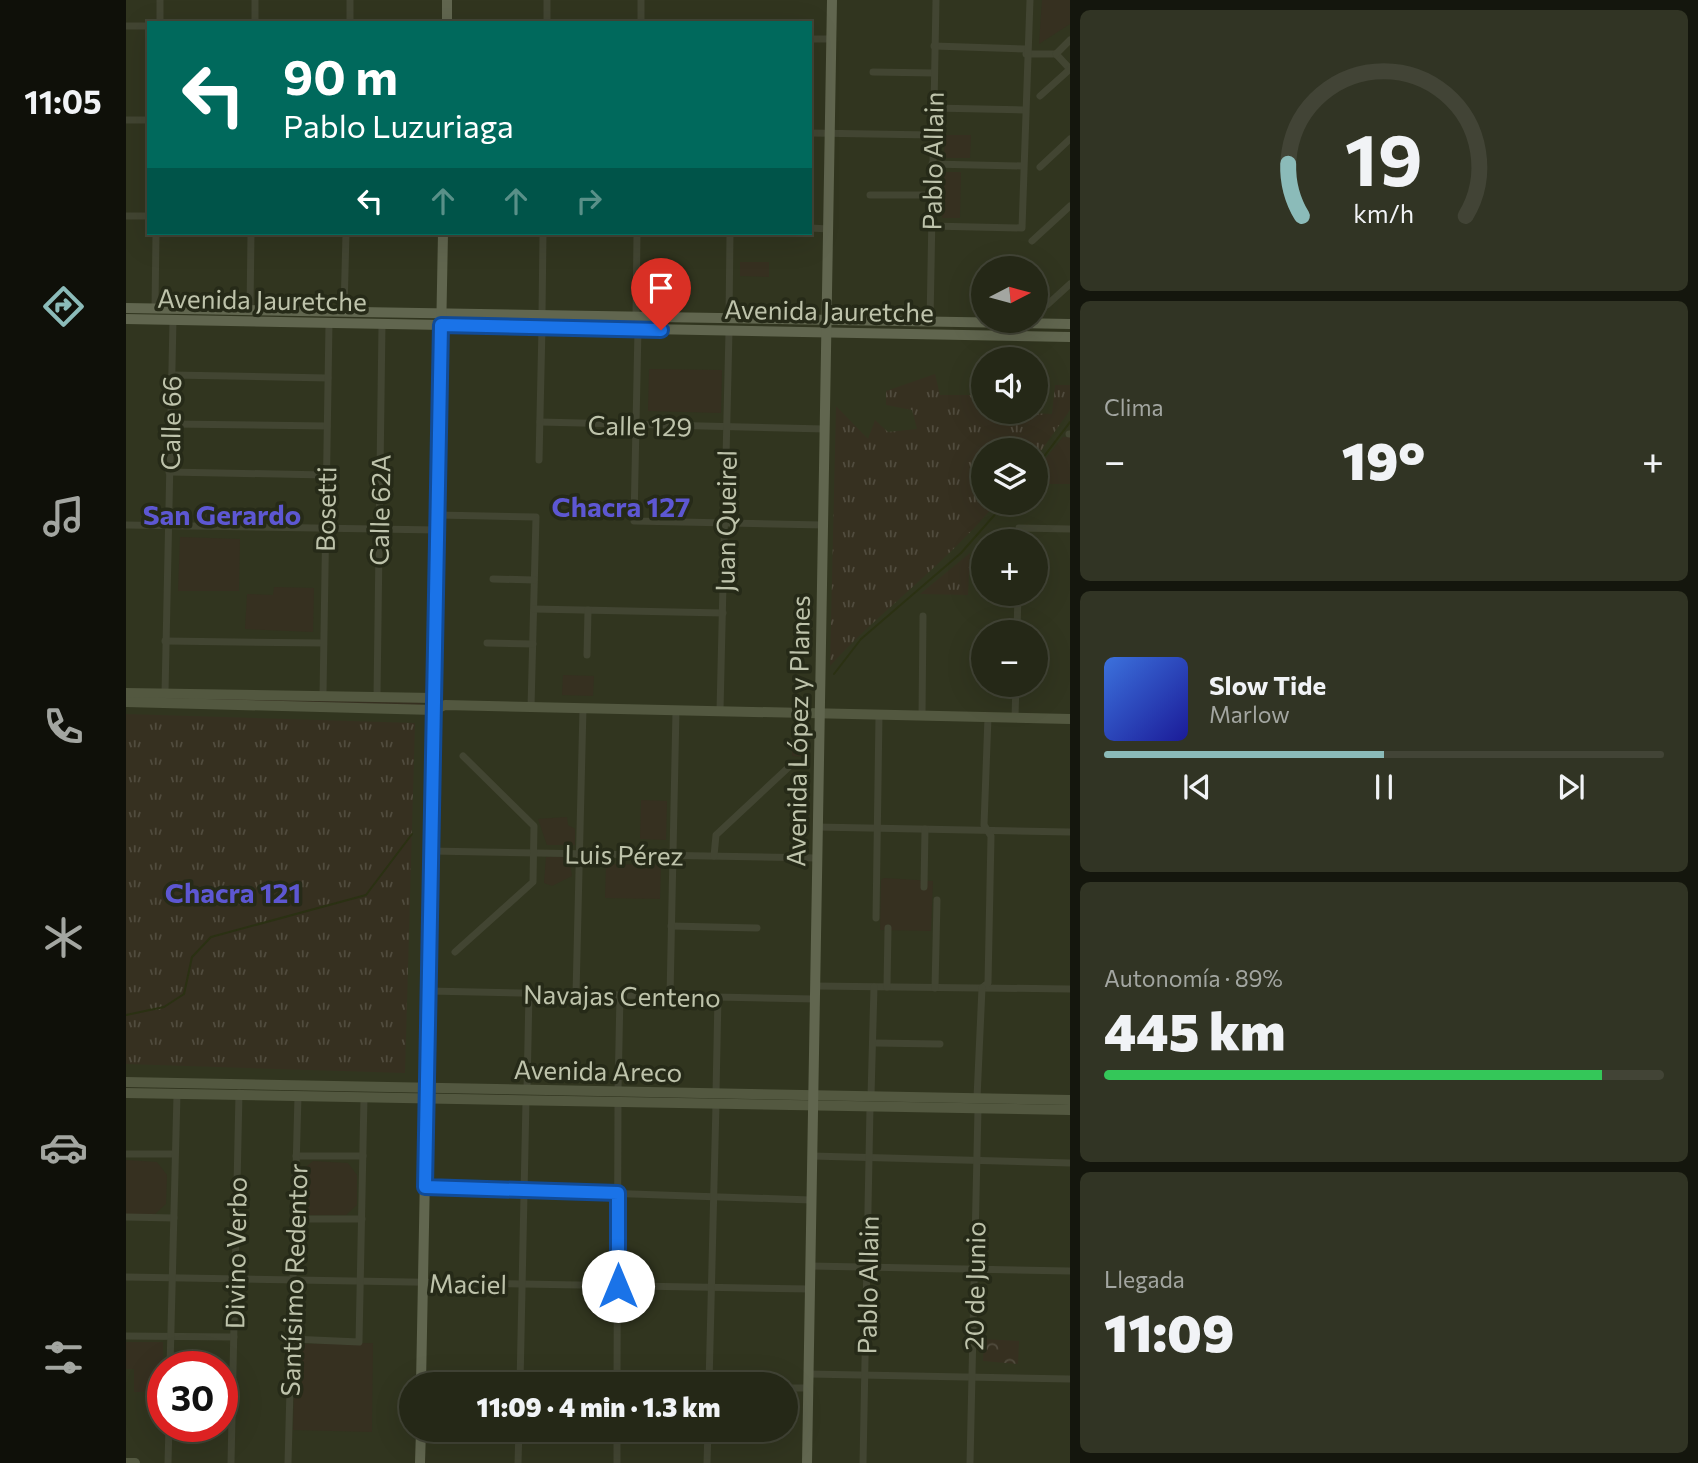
<!DOCTYPE html>
<html lang="es">
<head>
<meta charset="utf-8">
<style>
  :root { --surface:#252817; --page:#313424; --text:#f1f3f6; --muted:#a3a6a1; --line:#424436; --accent:#8bbbb9 }
  body { margin:0; font-family:Commissioner,sans-serif; background:var(--page); color:var(--text); height:100vh; display:flex; flex-direction:column; font-size:26px; white-space:nowrap }
  * { box-sizing:border-box; margin:0 }
  p { font-size:23px; color:var(--muted) }
  .icon { flex:none; width:38px; height:38px; fill:none; stroke:currentColor; stroke-width:2; stroke-linecap:round; stroke-linejoin:round }
  .map { position:relative; flex:1; overflow:hidden }
  .side { display:flex; flex-direction:column; gap:10px; padding:10px; background:#14160d; width:628px }
  .side>* { flex:none }
  .banner { position:absolute; left:21px; top:21px; width:665px; height:214px; border-radius:0px; box-shadow:0 7px 28px #0002,0 0 0 2px var(--line); background:#00695c; color:#fff; overflow:hidden }
  .needle { width:46px; rotate:84deg }
  .buttons { position:absolute; left:845px; top:256px; display:grid; gap:14px }
  .buttons a { display:grid; place-items:center; width:77px; height:77px; border-radius:50%; background:var(--surface); box-shadow:0 7px 28px #0002,0 0 0 2px var(--line); font-size:35px }
  .speed { position:absolute; left:21px; top:1351px; display:flex; gap:14px; font-size:35px; font-weight:700; text-align:center }
  .speed>* { display:grid; place-content:center; width:91px; height:91px; border-radius:50%; background:var(--surface); box-shadow:0 7px 28px #0002,0 0 0 2px var(--line); line-height:1 }
  .speed .limit { border:10px solid #d22; background:#fff; color:#111 }
  .pin { position:absolute; display:grid; place-items:center; width:60px; height:60px; color:#fff; margin:-72px -30px; border-radius:50% 50% 50% 0; rotate:-45deg; box-shadow:0 0 7px #0007 }
  .pin .icon { rotate:45deg }
  .me { position:absolute; width:77px; margin:-38px; rotate:0deg; stroke-linejoin:round; filter:drop-shadow(0 0 5px #0008) }
  .turn { display:flex; align-items:center; gap:24px; height:147px; padding:0 21px; font-size:32px }
  .turn .icon { width:91px; height:91px; stroke-width:2.5 }
  .turn b { display:block; font-size:49px; line-height:60px }
  .lanes { display:flex; align-items:center; height:66px; padding:0 21px; background:#0003; justify-content:center; gap:35px; direction:ltr }
  .lanes .off { opacity:.35 }
  .big { font-size:52px; font-weight:800; line-height:1.1 }
  .side .card { flex:1; display:flex; flex-direction:column; justify-content:center; gap:10px; min-width:0; padding:0 24px; border-radius:10px; background:var(--page) }
  .side .dial { align-items:center; gap:0 }
  .dial svg { height:182px; overflow:visible; fill:none; stroke:var(--line); stroke-width:7; stroke-linecap:round; text-anchor:middle }
  .dial text { fill:var(--text); stroke:none }
  .song { display:flex; align-items:center; gap:21px }
  .cover { width:84px; height:84px; border-radius:10px; background:linear-gradient(135deg,hsl(220 70% 55%),hsl(240 70% 35%)) }
  .played { height:7px; border-radius:4px; background:linear-gradient(90deg,var(--accent) 50%,var(--line) 50%) }
  .keys { display:flex; justify-content:space-around; direction:ltr }
  .heat { display:flex; justify-content:space-between; align-items:center; font-size:38px; direction:ltr }
  .charge { height:10px; border-radius:5px; background:linear-gradient(90deg,#34c759 89%,var(--line) 0) }
  .trip { position:absolute; left:273px; top:1372px; width:399px; height:70px; border-radius:35px; background:var(--surface); box-shadow:0 7px 28px #0002,0 0 0 2px var(--line); font-weight:800; line-height:70px; text-align:center }
  main { display:flex; flex:1; min-height:0 }
  .dock { display:flex; flex-direction:column; width:126px; justify-content:space-around; align-items:center; background:#0f1009; color:var(--muted) }
  .dock .icon { width:49px; height:49px }
  .dock .active { color:var(--accent) }
  .dock b { font-size:32px; color:var(--text) }
  .map>svg:first-child { display:block }
  .grass { fill:url(#grass-tufts) }
  .forest { fill:url(#forest-crowns) }
  .green { fill:#363020 }
  .lines { fill:none; stroke-linecap:round; stroke-linejoin:round }
  .stream { stroke:#2b3113; stroke-width:2 }
  .minor { stroke:#424532; stroke-width:7 }
  .secondary { stroke:#535840; stroke-width:10 }
  .primary { stroke:#61664f; stroke-width:10 }
  .route-casing { stroke:#114b97; stroke-width:18 }
  .route { stroke:#1a73e8; stroke-width:12 }
  .labels { text-anchor:middle; dominant-baseline:central; stroke-width:7; stroke-linejoin:round; paint-order:stroke }
  .street-label { font-size:26px; fill:#bec3ab; stroke:#262a18 }
  .neighbourhood-label { font-size:28px; font-weight:bold; fill:#5d57d2; stroke:#262a18 }
</style>
</head>
<body>
<main>
<nav class="dock">
<b>11:05</b>
<svg class="icon active" aria-label="directions" viewBox="0 0 24 24"><path d="M12 3l9 9-9 9-9-9zM9 14v-3h6M13 9l2 2-2 2"/></svg>
<svg class="icon" aria-label="music" viewBox="0 0 24 24"><path d="M9 18V5l10-2v13"/><circle cx="6" cy="18" r="3"/><circle cx="16" cy="16" r="3"/></svg>
<svg class="icon" aria-label="phone" viewBox="0 0 24 24"><path d="M5 4h4l2 5-3 2q2 4 5 5l2-3 5 2v4C11 20 4 13 5 4z"/></svg>
<svg class="icon" aria-label="climate" viewBox="0 0 24 24"><path d="M12 3v18M4 7l16 10M4 17L20 7"/></svg>
<svg class="icon" aria-label="car" viewBox="0 0 24 24"><path d="M5 17H2v-5l4-1 3-4h7l3 4 3 1v5h-3M9 17h6M6 11h13"/><circle cx="7" cy="17" r="2"/><circle cx="17" cy="17" r="2"/></svg>
<svg class="icon" aria-label="filters" viewBox="0 0 24 24"><path d="M4 7h16M4 17h16"/><circle cx="9" cy="7" r="2"/><circle cx="15" cy="17" r="2"/></svg>
</nav>
<div class="map">
<svg width="944" height="1463" viewBox="0 0 944 1463">
  <defs>
    <pattern id="grass-tufts" width="24" height="20" patternUnits="userSpaceOnUse" patternTransform="scale(1.75)"><rect width="24" height="20" fill="#363020"/><path d="M3 7l-1-3M5 7V3M7 7l1-3M15 17l-1-3M17 17v-4M19 17l1-3" fill="none" stroke="#514c3e"/></pattern>
    <pattern id="forest-crowns" width="20" height="18" patternUnits="userSpaceOnUse" patternTransform="scale(1.75)"><rect width="20" height="18" fill="#363020"/><path d="M2 6a3 3 0 1 1 6 0M12 15a3 3 0 1 1 6 0" fill="none" stroke="#514c3e"/></pattern>
  </defs>
  <rect width="100%" height="100%" fill="#31351f"/>
  <!-- grass -->
  <g class="grass">
    <path d="M 809,374 L 814,395 L 857,395 L 858,411 L 926,414 L 929,385 L 944,385 L 944,410 L 910,458 L 910,450 L 858,450 L 858,502 L 871,502 C 821,563 757,608 704,666 L 710,406 L 742,439 L 749,420 L 762,432 L 791,429 L 786,410 L 760,405 L 760,391 Z"/>
    <polygon points="844,553 842,595 794,594"/>
    <polygon points="0,697 294,702 295,706 0,700"/>
    <polygon points="0,714 289,723 279,1073 0,1064"/>
  </g>
  <!-- forest -->
  <polygon class="forest" points="858,1339 893,1341 892,1364 857,1361"/>
  <!-- green -->
  <g class="green">
    <polygon points="916,0 944,0 944,24 913,44"/>
    <polygon points="819,135 845,135 844,158 818,158"/>
    <polygon points="817,172 835,172 834,218 816,218"/>
    <polygon points="614,262 643,262 643,277 614,276"/>
    <polygon points="523,369 596,370 595,413 522,411"/>
    <polygon points="937,437 944,437 944,484 910,484 910,470"/>
    <polygon points="54,537 114,539 113,591 52,591"/>
    <polygon points="148,587 188,588 187,632 119,629 121,594 147,595"/>
    <polygon points="437,675 468,676 467,696 436,695"/>
    <polygon points="667,730 682,730 681,757 666,756"/>
    <polygon points="515,800 541,801 540,840 514,839"/>
    <polygon points="441,817 442,825 449,829 449,845 421,845 412,819"/>
    <polygon points="443,856 446,876 426,886 418,883 420,857"/>
    <polygon points="480,864 535,865 534,899 479,898"/>
    <polygon points="758,878 807,881 805,931 754,930 755,880"/>
    <polygon points="0,1160 31,1162 41,1175 40,1204 29,1214 0,1214"/>
    <polygon points="187,1161 222,1163 231,1175 231,1205 220,1215 183,1215 174,1201 174,1172"/>
    <polygon points="0,1342 37,1342 37,1392 8,1392 8,1369 0,1369"/>
    <polygon points="247,1343 246,1432 167,1430 169,1344"/>
  </g>
  <g class="lines">
    <!-- stream -->
    <g class="stream">
      <polyline points="910,467 944,422"/>
      <polyline points="708,674 735,639 835,553 880,502"/>
      <polyline points="0,1015 38,1007 58,994 66,957 85,937 240,895 286,834"/>
    </g>
    <!-- minor -->
    <g class="minor">
      <polyline points="34,23 34,0"/>
      <polyline points="129,23 129,0"/>
      <polyline points="224,23 224,0"/>
      <polyline points="421,23 421,0"/>
      <polyline points="515,23 515,0"/>
      <polyline points="0,26 23,26"/>
      <polyline points="684,39 706,39"/>
      <polyline points="808,46 900,49"/>
      <polyline points="900,54 930,54"/>
      <polyline points="930,54 944,69"/>
      <polyline points="930,54 944,40"/>
      <polyline points="747,72 808,73"/>
      <polyline points="914,96 944,69"/>
      <polyline points="807,108 898,110"/>
      <polyline points="0,120 23,120"/>
      <polyline points="684,133 807,135"/>
      <polyline points="806,164 897,166"/>
      <polyline points="914,167 944,139"/>
      <polyline points="744,195 806,195"/>
      <polyline points="0,216 23,216"/>
      <polyline points="805,226 896,228 904,0"/>
      <polyline points="684,228 703,229"/>
      <polyline points="906,241 944,206"/>
      <polyline points="921,305 944,284"/>
      <polyline points="29,308 30,233"/>
      <polyline points="124,310 125,233"/>
      <polyline points="218,311 220,233"/>
      <polyline points="416,315 417,233"/>
      <polyline points="510,317 511,233"/>
      <polyline points="603,318 604,233"/>
      <polyline points="804,322 810,0"/>
      <polyline points="512,329 508,521 697,525"/>
      <polyline points="46,375 202,378"/>
      <polyline points="414,422 699,429"/>
      <polyline points="44,424 201,426"/>
      <polyline points="943,434 944,434"/>
      <polyline points="413,460 416,327"/>
      <polyline points="43,472 200,475"/>
      <polyline points="311,515 410,517 405,707"/>
      <polyline points="0,525 311,530"/>
      <polyline points="893,541 893,528 944,529"/>
      <polyline points="367,579 408,580"/>
      <polyline points="408,609 597,613"/>
      <polyline points="891,632 892,593"/>
      <polyline points="39,641 197,643"/>
      <polyline points="361,643 407,644"/>
      <polyline points="461,655 462,610"/>
      <polyline points="39,693 47,320"/>
      <polyline points="197,695 203,323"/>
      <polyline points="251,696 256,324"/>
      <polyline points="594,711 603,331"/>
      <polyline points="796,716 797,616"/>
      <polyline points="889,717 890,684"/>
      <polyline points="691,827 944,832"/>
      <polyline points="305,851 691,858"/>
      <polyline points="588,856 590,835 665,765"/>
      <polyline points="798,887 799,829"/>
      <polyline points="750,918 753,715"/>
      <polyline points="545,926 631,928"/>
      <polyline points="329,952 407,882 408,826 337,756"/>
      <polyline points="689,986 944,989"/>
      <polyline points="761,987 762,928"/>
      <polyline points="809,988 811,900"/>
      <polyline points="856,988 862,983 865,836 858,825 862,717"/>
      <polyline points="303,991 689,999"/>
      <polyline points="450,994 457,708"/>
      <polyline points="544,996 550,710"/>
      <polyline points="747,1043 814,1044"/>
      <polyline points="401,1089 403,993"/>
      <polyline points="492,1091 494,995"/>
      <polyline points="590,1093 592,997"/>
      <polyline points="745,1096 748,987"/>
      <polyline points="851,1098 856,988"/>
      <polyline points="0,1154 49,1154"/>
      <polyline points="170,1156 237,1156"/>
      <polyline points="686,1156 944,1163"/>
      <polyline points="299,1187 685,1200"/>
      <polyline points="0,1217 48,1218"/>
      <polyline points="168,1219 236,1219"/>
      <polyline points="684,1266 944,1271"/>
      <polyline points="0,1277 684,1289"/>
      <polyline points="0,1336 108,1337"/>
      <polyline points="165,1339 233,1342 238,1097"/>
      <polyline points="44,1367 51,1094"/>
      <polyline points="682,1374 944,1379"/>
      <polyline points="295,1381 470,1384"/>
      <polyline points="394,1384 400,1100"/>
      <polyline points="491,1384 492,1102"/>
      <polyline points="583,1384 590,1104"/>
      <polyline points="660,1388 682,1388"/>
      <polyline points="42,1463 43,1426"/>
      <polyline points="105,1463 113,1093"/>
      <polyline points="162,1463 172,1096"/>
      <polyline points="392,1463 393,1430"/>
      <polyline points="491,1463 491,1430"/>
      <polyline points="581,1463 582,1430"/>
      <polyline points="737,1463 744,1107"/>
      <polyline points="844,1463 852,1109"/>
    </g>
    <!-- secondary -->
    <g class="secondary">
      <polyline points="0,693 308,698 312,701"/>
      <polyline points="0,702 308,710 319,705 944,719"/>
      <polyline points="0,1082 944,1100"/>
      <polyline points="0,1093 944,1110"/>
      <polyline points="0,1463 9,1463"/>
    </g>
    <!-- primary -->
    <g class="primary">
      <polyline points="321,23 321,0"/>
      <polyline points="0,308 944,324"/>
      <polyline points="0,319 944,337"/>
      <polyline points="295,1384 317,233"/>
      <polyline points="294,1463 295,1430"/>
      <polyline points="681,1463 706,0"/>
    </g>
  </g>
  <g class="lines">
    <!-- route casing -->
    <g class="route-casing">
      <polyline id="route" points="492,1286 492,1193 299,1187 315,325 535,330"/>
    </g>
    <!-- route -->
    <use href="#route" class="route"/>
  </g>
  <g class="labels">
    <!-- street labels -->
    <g class="street-label">
      <text transform="translate(806 161) rotate(-89)">Pablo Allain</text>
      <text transform="translate(136 299) rotate(1)">Avenida Jauretche</text>
      <text transform="translate(703 310) rotate(1)">Avenida Jauretche</text>
      <text transform="translate(44 423) rotate(-89)">Calle 66</text>
      <text transform="translate(514 425) rotate(1)">Calle 129</text>
      <text transform="translate(199 509) rotate(-89)">Bosetti</text>
      <text transform="translate(253 510) rotate(-89)">Calle 62A</text>
      <text transform="translate(599 521) rotate(-89)">Juan Queirel</text>
      <text transform="translate(671 731) rotate(-89)">Avenida López y Planes</text>
      <text transform="translate(498 854) rotate(1)">Luis Pérez</text>
      <text transform="translate(496 995) rotate(1)">Navajas Centeno</text>
      <text transform="translate(472 1070) rotate(1)">Avenida Areco</text>
      <text transform="translate(109 1253) rotate(-89)">Divino Verbo</text>
      <text transform="translate(167 1280) rotate(-88)">Santísimo Redentor</text>
      <text transform="translate(342 1283) rotate(1)">Maciel</text>
      <text transform="translate(741 1285) rotate(-89)">Pablo Allain</text>
      <text transform="translate(848 1286) rotate(-89)">20 de Junio</text>
    </g>
    <!-- neighbourhood labels -->
    <g class="neighbourhood-label">
      <text x="495" y="506">Chacra 127</text>
      <text x="96" y="514">San Gerardo</text>
      <text x="107" y="892">Chacra 121</text>
    </g>
  </g>
</svg>
<div class="buttons">
<a><svg class="needle" viewBox="-14 -14 28 28"><path d="M0-13l5 13h-10z" fill="#e53935"/><path d="M0 13l5-13h-10z" fill="#a3a6a1"/></svg></a>
<a><svg class="icon" aria-label="sound" viewBox="0 0 24 24"><path d="M4 9h4l5-4v14l-5-4H4zM17 9q2 3 0 6"/></svg></a>
<a><svg class="icon" aria-label="layers" viewBox="0 0 24 24"><path d="M12 4l9 5-9 5-9-5zM3 14l9 5 9-5"/></svg></a>
<a>+</a>
<a>−</a>
</div>
<div class="speed"><div class="limit">30</div></div>
<div class="pin" style="left:535px;top:330px;background:#d93025"><svg class="icon" aria-label="arrive" viewBox="0 0 24 24"><path d="M6 21V4h12l-3 4 3 4H6"/></svg></div>
<svg class="me" style="left:492px;top:1286px" viewBox="-20 -20 40 40"><circle r="19" fill="#fff"/><path d="M0-13L10 11 0 6-10 11z" fill="#1a73e8"/></svg>
<div class="trip">11:09 · 4 min · 1.3 km</div>
<div class="banner">
<div class="turn"><svg class="icon" aria-label="left" viewBox="0 0 24 24"><path d="M17 20v-9H6M10 6l-5 5 5 5"/></svg><div><b>90 m</b>Pablo Luzuriaga</div></div>
<div class="lanes"><svg class="icon" aria-label="left" viewBox="0 0 24 24"><path d="M17 20v-9H6M10 6l-5 5 5 5"/></svg><svg class="icon off" aria-label="ahead" viewBox="0 0 24 24"><path d="M12 20V5M6 11l6-6 6 6"/></svg><svg class="icon off" aria-label="ahead" viewBox="0 0 24 24"><path d="M12 20V5M6 11l6-6 6 6"/></svg><svg class="icon off" aria-label="right" viewBox="0 0 24 24"><path d="M7 20v-9h11M14 6l5 5-5 5"/></svg></div>
</div>
</div>
<section class="side">
<div class="card dial"><svg viewBox="0 0 100 80">
<path d="M14 69A42 42 0 1 1 86 69"/>
<path d="M14 69A42 42 0 0 1 8 46" stroke="#8bbbb9"/>
<text x="50" y="56" font-size="32" font-weight="700">19</text>
<text x="50" y="72" font-size="11">km/h</text>
</svg></div>
<div class="card"><p>Clima</p>
<div class="heat"><a>−</a><b class="big">19°</b><a>+</a></div>
</div>
<div class="card">
<div class="song"><i class="cover"></i><div><b>Slow Tide</b><p>Marlow</p></div></div>
<div class="played"></div>
<div class="keys"><svg class="icon" aria-label="previous" viewBox="0 0 24 24"><path d="M18 5L8 12l10 7zM5 5v14"/></svg><svg class="icon" aria-label="pause" viewBox="0 0 24 24"><path d="M8 5v14M16 5v14"/></svg><svg class="icon" aria-label="next" viewBox="0 0 24 24"><path d="M6 5l10 7-10 7zM19 5v14"/></svg></div>
</div>
<div class="card"><p>Autonomía · 89%</p><b class="big">445 km</b><div class="charge"></div></div>
<div class="card"><p>Llegada</p><b class="big">11:09</b></div>
</section>
</main>
</body>
</html>
